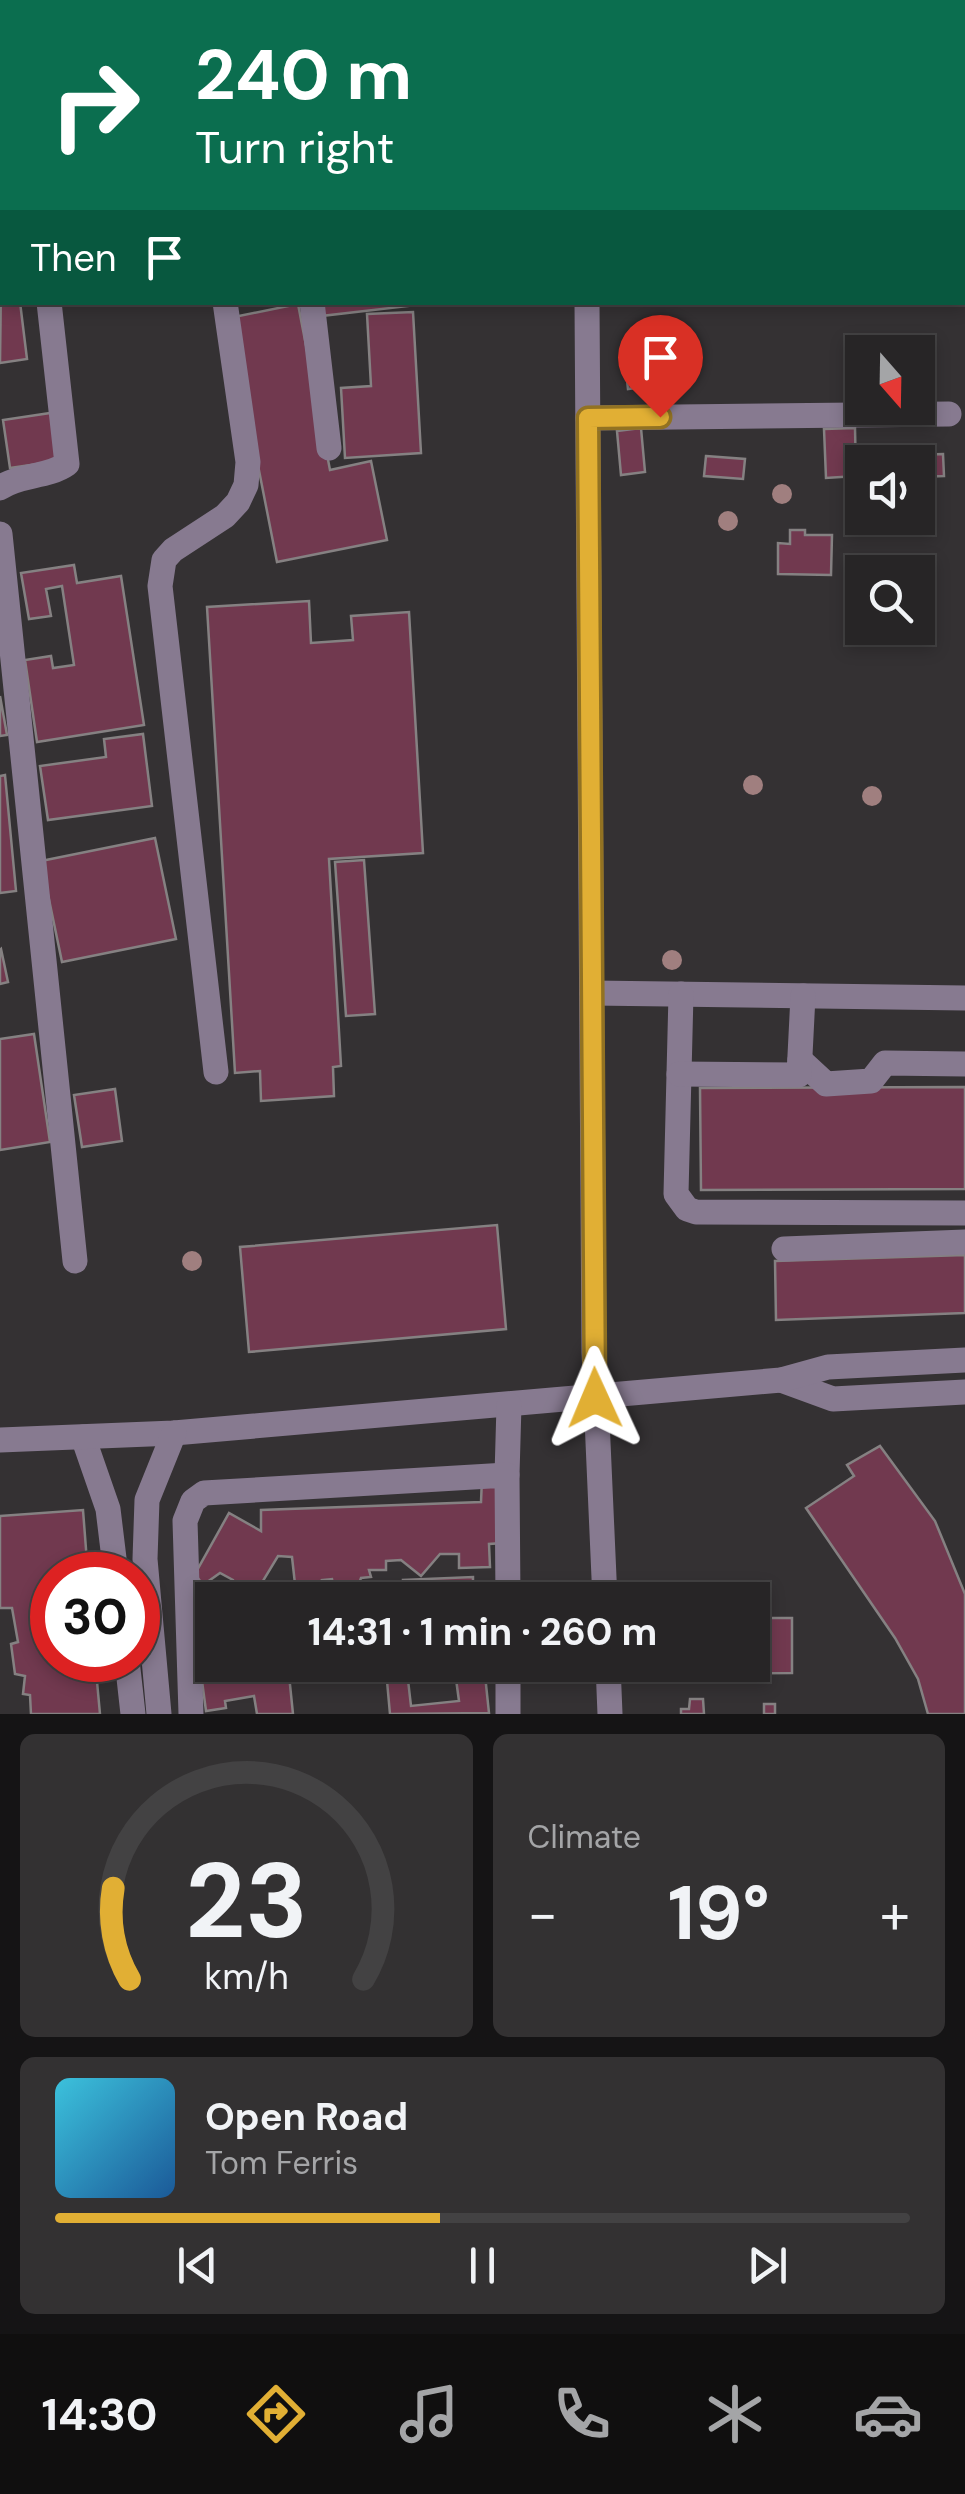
<!DOCTYPE html>
<html lang="en">
<head>
<meta charset="utf-8">
<style>
  :root { --surface:#272526; --page:#333132; --text:#f1f3f6; --muted:#a4a5a7; --line:#434243; --accent:#e1af34 }
  body { margin:0; font-family:"DM Sans",sans-serif; background:var(--page); color:var(--text); height:100vh; display:flex; flex-direction:column; font-size:38px; white-space:nowrap }
  * { box-sizing:border-box; margin:0 }
  p { font-size:32px; color:var(--muted) }
  .icon { flex:none; width:55px; height:55px; fill:none; stroke:currentColor; stroke-width:2; stroke-linecap:round; stroke-linejoin:round }
  .map { position:relative; height:1714px; overflow:hidden }
  .drawer { display:flex; flex-direction:column; gap:20px; padding:20px; background:#151415; flex:1 }
  .drawer>* { flex:none }
  .guide { position:absolute; left:0px; top:0px; width:965px; height:305px; box-shadow:0 5px 15px #0003,0 0 0 2px var(--line); background:#0b6e4f; color:#fff; overflow:hidden }
  .needle { width:65px; rotate:160deg }
  .tools { position:absolute; left:845px; top:335px; display:grid; gap:20px }
  .tools a { display:grid; place-items:center; width:90px; height:90px; border-radius:0px; background:var(--surface); box-shadow:0 5px 15px #0003,0 0 0 2px var(--line); font-size:50px }
  .speed { position:absolute; left:30px; top:1552px; display:flex; gap:20px; font-size:50px; font-weight:700; text-align:center }
  .speed>* { display:grid; place-content:center; width:130px; height:130px; border-radius:50%; background:var(--surface); box-shadow:0 5px 15px #0003,0 0 0 2px var(--line); line-height:1 }
  .speed .limit { border:15px solid #d22; background:#fff; color:#111 }
  .pin { position:absolute; display:grid; place-items:center; width:85px; height:85px; color:#fff; margin:-102px -42px; border-radius:50% 50% 50% 0; rotate:-45deg; box-shadow:0 0 10px #0007 }
  .pin .icon { rotate:45deg }
  .me { position:absolute; width:110px; margin:-55px; rotate:359deg; stroke-linejoin:round; filter:drop-shadow(0 0 8px #0008) }
  .turn { display:flex; align-items:center; gap:35px; height:210px; padding:0 30px; font-size:45px }
  .turn .icon { width:130px; height:130px; stroke-width:2.5 }
  .turn b { display:block; font-size:70px; line-height:85px }
  .then { display:flex; align-items:center; height:95px; padding:0 30px; background:#0003; gap:20px; font-size:38px }
  .big { font-size:75px; font-weight:700; line-height:1.1 }
  .drawer .widget { flex:1; display:flex; flex-direction:column; justify-content:center; gap:15px; min-width:0; padding:0 35px; border-radius:15px; background:var(--page) }
  .drawer .dial { align-items:center; gap:0 }
  .dial svg { height:260px; overflow:visible; fill:none; stroke:var(--line); stroke-width:7; stroke-linecap:round; text-anchor:middle }
  .dial text { fill:var(--text); stroke:none }
  .song { display:flex; align-items:center; gap:30px }
  .cover { width:120px; height:120px; border-radius:15px; background:linear-gradient(135deg,hsl(190 70% 55%),hsl(210 70% 35%)) }
  .played { height:10px; border-radius:5px; background:linear-gradient(90deg,var(--accent) 45%,var(--line) 45%) }
  .keys { display:flex; justify-content:space-around; direction:ltr }
  .heat { display:flex; justify-content:space-between; align-items:center; font-size:55px; direction:ltr }
  .drawer .tiles { flex:1; display:grid; gap:20px; grid-template-columns:1fr 1fr }
  .widget:last-child { grid-column:span 2 }
  .trip { position:absolute; left:195px; top:1582px; width:575px; height:100px; border-radius:0px; background:var(--surface); box-shadow:0 5px 15px #0003,0 0 0 2px var(--line); font-weight:700; line-height:100px; text-align:center }
  .menu { display:flex; height:160px; justify-content:space-around; align-items:center; background:#100f0f; color:var(--muted) }
  .menu .icon { width:70px; height:70px }
  .menu .current { color:var(--accent) }
  .menu b { font-size:45px; color:var(--text) }
  .map>svg:first-child { display:block }
  .building { fill:#71394f; stroke:#858182; stroke-width:2.5 }
  .lines { fill:none; stroke-linecap:round; stroke-linejoin:round }
  .minor { stroke:#877a90; stroke-width:25 }
  .tree { fill:#a07f7f }
  .route-casing { stroke:#927222; stroke-width:25 }
  .route { stroke:#e1af34; stroke-width:18 }
</style>
</head>
<body>
<div class="map">
<svg width="965" height="1714" viewBox="0 0 965 1714">
  <rect width="100%" height="100%" fill="#343133"/>
  <!-- building -->
  <g class="building">
    <rect x="29" y="0" width="43" height="2"/>
    <rect x="298" y="0" width="87" height="2"/>
    <polygon points="705,0 828,0 828,2 706,2"/>
    <polygon points="915,0 965,0 965,36 962,36 962,2"/>
    <polygon points="2,207 2,302 20,302 27,359 0,363"/>
    <polygon points="320,302 417,302 417,305 321,316"/>
    <polygon points="298,304 330,470 371,461 387,540 277,562 229,318"/>
    <polygon points="413,312 421,453 345,458 341,388 371,386 367,314"/>
    <polygon points="652,341 657,385 628,389 623,344"/>
    <polygon points="57,412 65,460 10,468 3,420"/>
    <polygon points="641,428 645,472 621,475 617,431"/>
    <polygon points="855,428 856,476 826,478 824,429"/>
    <polygon points="943,454 944,476 918,477 918,462 913,462 912,455"/>
    <polygon points="706,456 745,459 743,479 704,476"/>
    <polygon points="790,530 805,530 805,535 832,535 831,575 778,574 778,543 790,544"/>
    <polygon points="74,565 77,583 121,576 144,725 37,742 25,660 51,656 53,668 74,665 62,586 46,589 51,616 29,619 21,573"/>
    <polygon points="309,601 311,643 353,640 351,616 409,612 423,853 329,859 341,1066 333,1067 334,1096 261,1101 260,1071 235,1073 207,607"/>
    <polygon points="0,696 7,735 0,736"/>
    <polygon points="143,734 152,806 48,820 40,766 106,757 104,739"/>
    <polygon points="5,775 16,891 0,893 0,776"/>
    <polygon points="155,838 176,939 62,962 41,861"/>
    <polygon points="364,860 375,1014 346,1016 335,862"/>
    <polygon points="1,949 8,982 0,984 0,950"/>
    <polygon points="34,1034 50,1142 0,1150 0,1039"/>
    <polygon points="965,1087 965,1189 701,1190 700,1088"/>
    <polygon points="115,1089 122,1141 82,1147 74,1095"/>
    <polygon points="497,1225 506,1329 249,1352 240,1247"/>
    <polygon points="965,1255 965,1313 776,1320 775,1261"/>
    <polygon points="880,1446 935,1521 965,1594 965,1714 928,1714 918,1679 895,1638 806,1508 854,1476 847,1465"/>
    <polygon points="482,1478 499,1484 503,1543 489,1544 490,1567 459,1568 459,1554 440,1554 421,1576 401,1560 386,1561 386,1570 369,1570 371,1577 361,1578 360,1581 333,1585 332,1579 322,1580 323,1585 305,1588 305,1583 295,1584 292,1557 278,1556 258,1589 285,1585 287,1600 236,1600 233,1580 220,1573 203,1585 195,1574 229,1513 261,1531 261,1510 481,1502"/>
    <polygon points="83,1510 88,1575 52,1575 52,1660 95,1660 100,1714 31,1714 30,1695 23,1694 25,1676 15,1674 11,1644 18,1642 12,1608 0,1608 0,1516"/>
    <polygon points="473,1577 473,1585 486,1585 486,1600 404,1600 403,1580"/>
    <polygon points="219,1590 220,1600 212,1600 212,1663 201,1664 190,1595"/>
    <polygon points="752,1618 792,1618 792,1673 685,1674 684,1665 752,1665"/>
    <polygon points="238,1665 288,1665 293,1714 257,1714 254,1696 225,1701 226,1708 206,1711 202,1681 239,1675"/>
    <polygon points="485,1675 489,1713 390,1714 387,1681 408,1680 411,1706 459,1701 456,1679"/>
    <polygon points="690,1699 703,1699 704,1714 681,1714 681,1709 689,1709"/>
    <rect x="764" y="1704" width="11" height="10"/>
  </g>
  <g class="lines">
    <!-- minor -->
    <g class="minor">
      <polyline points="14,0 14,2"/>
      <polyline points="181,0 181,2"/>
      <polyline points="277,0 278,2"/>
      <polyline points="586,2 586,0"/>
      <polyline points="962,55 965,55"/>
      <polyline points="962,271 965,271"/>
      <polyline points="312,302 329,448"/>
      <polyline points="587,302 594,1352 605,1600"/>
      <polyline points="588,418 949,414"/>
      <path d="M 0,488 C 19,474 47,478 67,464 L 49,302"/>
      <polyline points="0,534 75,1261"/>
      <polyline points="592,993 965,998"/>
      <polyline points="681,994 676,1194 687,1209 696,1212 965,1213"/>
      <polyline points="800,1060 826,1084 871,1081 885,1063 965,1064"/>
      <polyline points="216,1072 160,586 164,560 173,550 225,516 238,502 246,485 248,462 225,302"/>
      <polyline points="679,1074 799,1075 803,996"/>
      <polyline points="784,1249 965,1242"/>
      <polyline points="781,1380 833,1399 965,1392"/>
      <polyline points="83,1437 108,1509 116,1575"/>
      <polyline points="0,1440 174,1433 781,1380 828,1367 965,1360"/>
      <polyline points="507,1475 509,1405"/>
      <polyline points="127,1660 133,1714"/>
      <polyline points="508,1665 508,1714"/>
      <polyline points="608,1665 610,1714"/>
      <polyline points="159,1714 145,1559 147,1500 174,1433"/>
      <polyline points="191,1714 185,1521 193,1501 204,1493 507,1475 508,1600"/>
    </g>
  </g>
  <!-- trees -->
  <g class="tree">
    <circle cx="782" cy="494" r="10"/>
    <circle cx="728" cy="521" r="10"/>
    <circle cx="753" cy="785" r="10"/>
    <circle cx="872" cy="796" r="10"/>
    <circle cx="672" cy="960" r="10"/>
    <circle cx="192" cy="1261" r="10"/>
  </g>
  <g class="lines">
    <!-- route casing -->
    <g class="route-casing">
      <polyline id="route" points="595,1398 588,418 660,417"/>
    </g>
    <!-- route -->
    <use href="#route" class="route"/>
  </g>
</svg>
<div class="tools">
<a><svg class="needle" viewBox="-14 -14 28 28"><path d="M0-13l5 13h-10z" fill="#e53935"/><path d="M0 13l5-13h-10z" fill="#a4a5a7"/></svg></a>
<a><svg class="icon" aria-label="sound" viewBox="0 0 24 24"><path d="M4 9h4l5-4v14l-5-4H4zM17 9q2 3 0 6"/></svg></a>
<a><svg class="icon" aria-label="search" viewBox="0 0 24 24"><circle cx="10" cy="10" r="6"/><path d="M15 15l6 6"/></svg></a>
</div>
<div class="speed"><div class="limit">30</div></div>
<div class="pin" style="left:660px;top:417px;background:#d93025"><svg class="icon" aria-label="arrive" viewBox="0 0 24 24"><path d="M6 21V4h12l-3 4 3 4H6"/></svg></div>
<svg class="me" style="left:595px;top:1398px" viewBox="-20 -20 40 40"><path d="M0-17L14 15 0 8-14 15z" fill="#e1af34" stroke="#fff" stroke-width="4"/></svg>
<div class="trip">14:31 · 1 min · 260 m</div>
<div class="guide">
<div class="turn"><svg class="icon" aria-label="right" viewBox="0 0 24 24"><path d="M7 20v-9h11M14 6l5 5-5 5"/></svg><div><b>240 m</b>Turn right</div></div>
<div class="then">Then<svg class="icon" aria-label="arrive" viewBox="0 0 24 24"><path d="M6 21V4h12l-3 4 3 4H6"/></svg></div>
</div>
</div>
<section class="drawer">
<div class="tiles">
<div class="widget dial"><svg viewBox="0 0 100 80">
<path d="M14 69A42 42 0 1 1 86 69"/>
<path d="M14 69A42 42 0 0 1 9 41" stroke="#e1af34"/>
<text x="50" y="56" font-size="32" font-weight="700">23</text>
<text x="50" y="72" font-size="11">km/h</text>
</svg></div>
<div class="widget"><p>Climate</p>
<div class="heat"><a>−</a><b class="big">19°</b><a>+</a></div>
</div>
<div class="widget">
<div class="song"><i class="cover"></i><div><b>Open Road</b><p>Tom Ferris</p></div></div>
<div class="played"></div>
<div class="keys"><svg class="icon" aria-label="previous" viewBox="0 0 24 24"><path d="M18 5L8 12l10 7zM5 5v14"/></svg><svg class="icon" aria-label="pause" viewBox="0 0 24 24"><path d="M8 5v14M16 5v14"/></svg><svg class="icon" aria-label="next" viewBox="0 0 24 24"><path d="M6 5l10 7-10 7zM19 5v14"/></svg></div>
</div>
</div>
</section>
<nav class="menu">
<b>14:30</b>
<svg class="icon current" aria-label="directions" viewBox="0 0 24 24"><path d="M12 3l9 9-9 9-9-9zM9 14v-3h6M13 9l2 2-2 2"/></svg>
<svg class="icon" aria-label="music" viewBox="0 0 24 24"><path d="M9 18V5l10-2v13"/><circle cx="6" cy="18" r="3"/><circle cx="16" cy="16" r="3"/></svg>
<svg class="icon" aria-label="phone" viewBox="0 0 24 24"><path d="M5 4h4l2 5-3 2q2 4 5 5l2-3 5 2v4C11 20 4 13 5 4z"/></svg>
<svg class="icon" aria-label="climate" viewBox="0 0 24 24"><path d="M12 3v18M4 7l16 10M4 17L20 7"/></svg>
<svg class="icon" aria-label="car" viewBox="0 0 24 24"><path d="M5 17H2v-5l4-1 3-4h7l3 4 3 1v5h-3M9 17h6M6 11h13"/><circle cx="7" cy="17" r="2"/><circle cx="17" cy="17" r="2"/></svg>
</nav>
</body>
</html>
